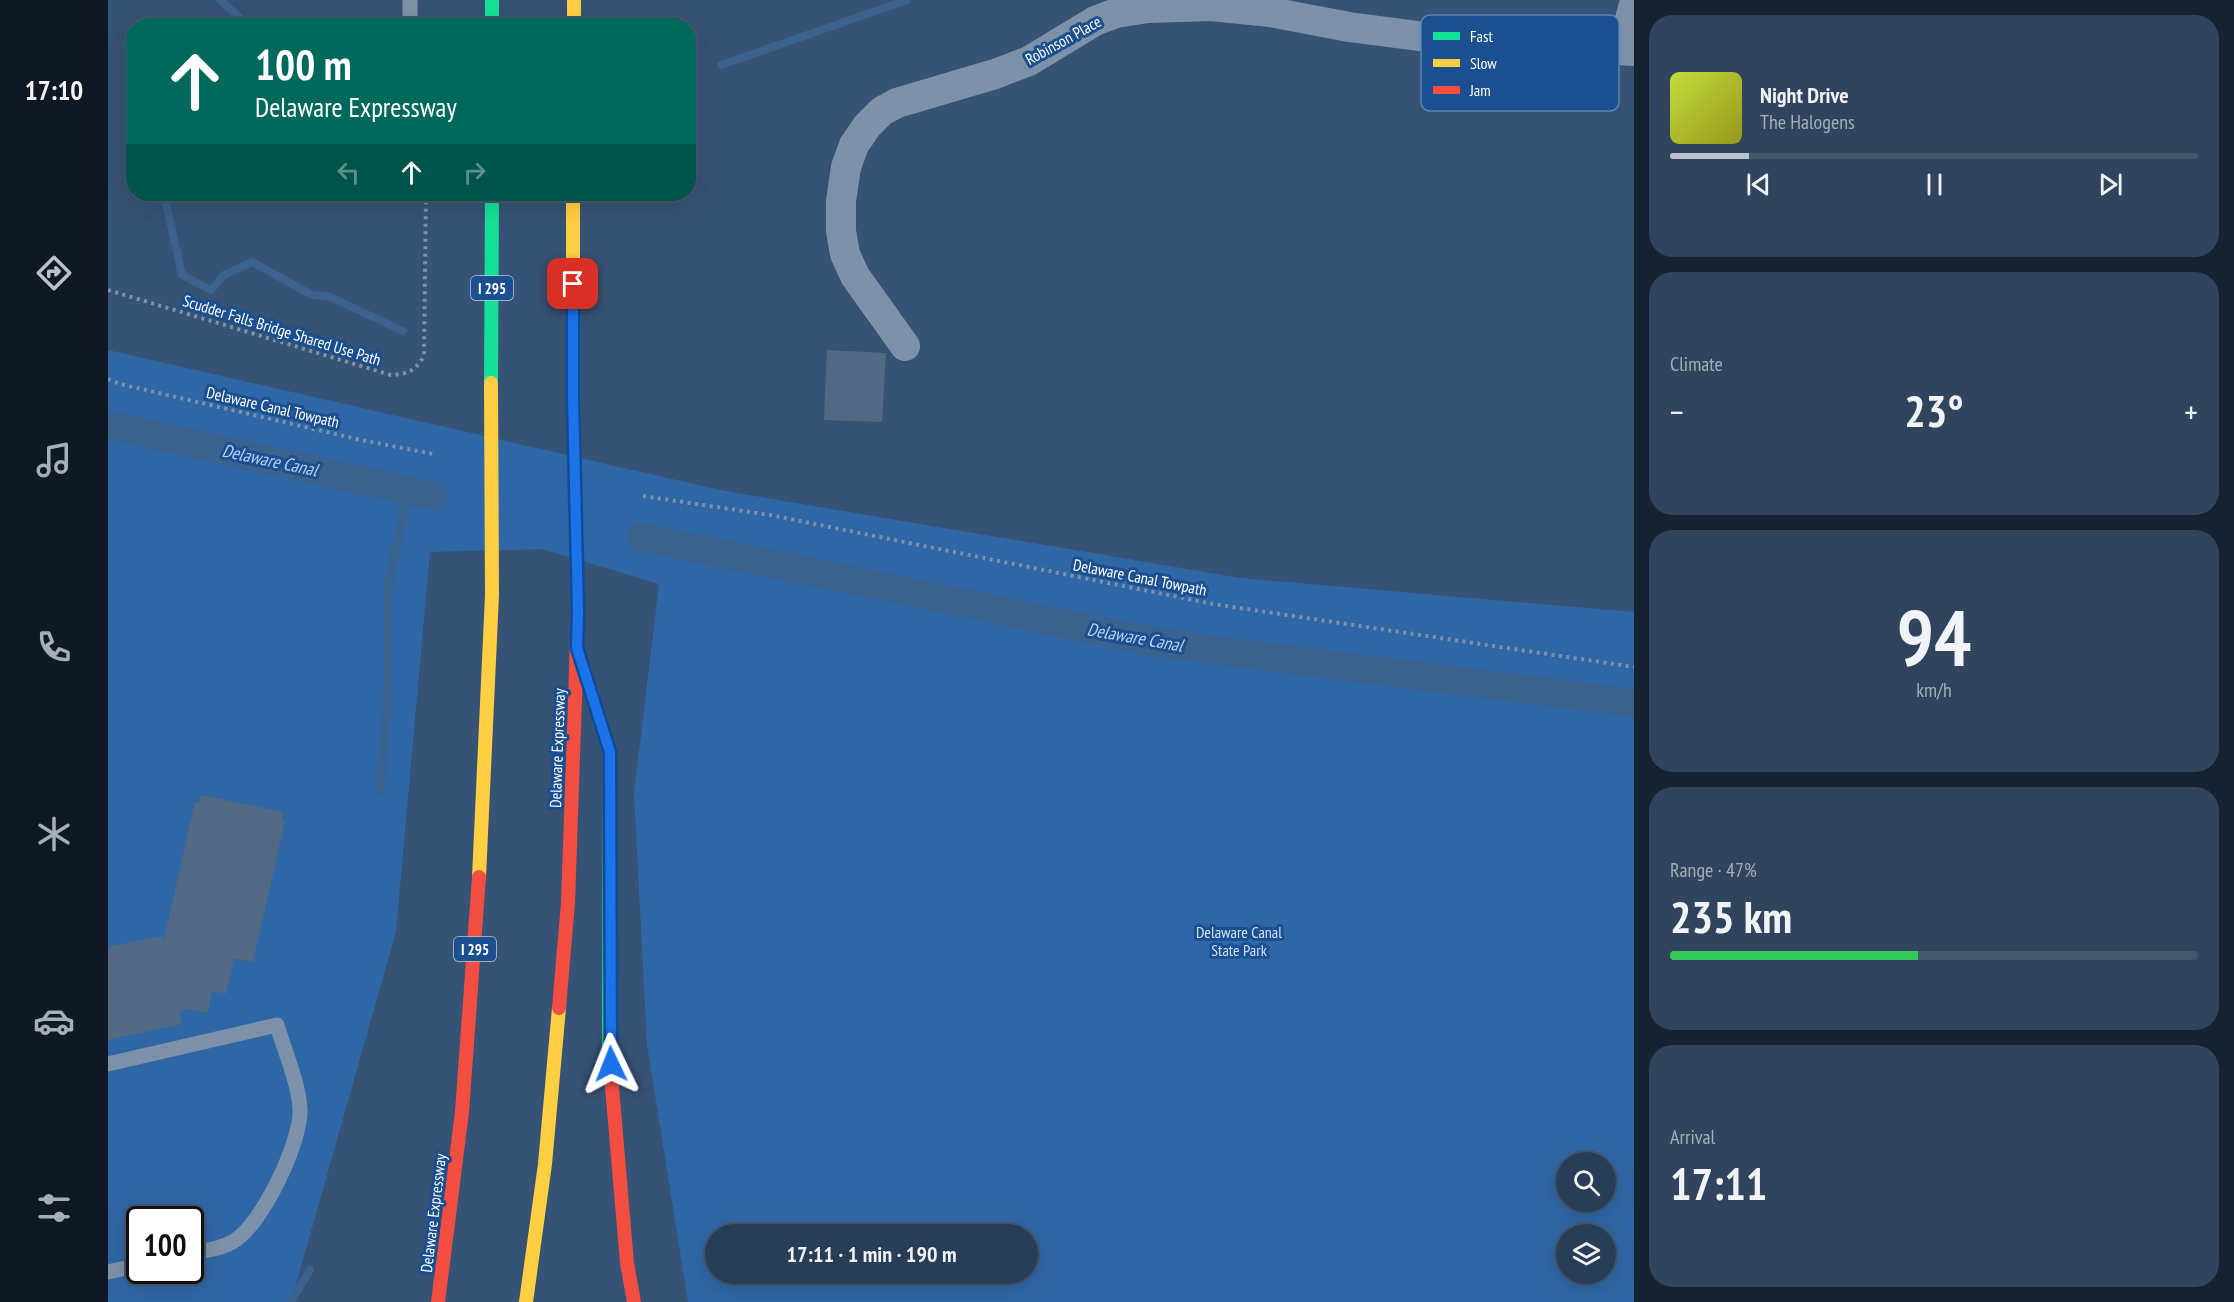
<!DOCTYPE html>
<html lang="en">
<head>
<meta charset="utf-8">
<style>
  :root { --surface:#283e57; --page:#30455d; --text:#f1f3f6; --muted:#a5aeba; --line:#44576d; --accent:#b9c2ce }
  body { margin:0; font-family:"PT Sans Narrow",sans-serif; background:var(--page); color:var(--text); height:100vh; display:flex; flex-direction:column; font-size:22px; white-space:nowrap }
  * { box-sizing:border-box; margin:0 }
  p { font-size:20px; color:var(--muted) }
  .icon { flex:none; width:33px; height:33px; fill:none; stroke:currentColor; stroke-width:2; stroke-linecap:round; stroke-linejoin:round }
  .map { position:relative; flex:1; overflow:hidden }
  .details { display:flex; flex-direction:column; gap:15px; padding:15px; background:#162230; width:600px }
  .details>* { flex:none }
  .guide { position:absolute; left:18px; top:18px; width:570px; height:183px; border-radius:24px; box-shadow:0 6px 24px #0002,0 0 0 2px var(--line); background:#00695c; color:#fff; overflow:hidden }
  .buttons { position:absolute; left:1448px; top:1152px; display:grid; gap:12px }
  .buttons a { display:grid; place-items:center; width:60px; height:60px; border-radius:50%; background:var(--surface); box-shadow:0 6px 24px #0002,0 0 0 2px var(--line); font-size:30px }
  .speed { position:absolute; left:18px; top:1206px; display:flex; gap:12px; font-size:30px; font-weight:700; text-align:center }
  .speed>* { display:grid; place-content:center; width:78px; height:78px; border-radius:50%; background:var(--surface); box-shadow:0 6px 24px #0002,0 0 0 2px var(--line); line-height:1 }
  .speed .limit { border:3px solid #111; border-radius:9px; background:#fff; color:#111 }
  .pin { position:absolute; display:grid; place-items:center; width:51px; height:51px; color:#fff; margin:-26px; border-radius:12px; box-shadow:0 3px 9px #0006 }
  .me { position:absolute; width:66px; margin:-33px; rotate:358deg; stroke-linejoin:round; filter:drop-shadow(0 0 4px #0008) }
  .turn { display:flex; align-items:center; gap:21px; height:126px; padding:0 30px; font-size:27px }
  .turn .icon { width:78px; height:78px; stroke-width:2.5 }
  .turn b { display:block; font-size:42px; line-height:51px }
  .lanes { display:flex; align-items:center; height:57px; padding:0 30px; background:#0003; justify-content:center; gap:30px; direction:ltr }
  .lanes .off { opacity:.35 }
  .big { font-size:45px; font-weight:600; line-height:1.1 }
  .details .widget { flex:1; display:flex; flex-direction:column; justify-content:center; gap:9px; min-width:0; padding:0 21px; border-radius:24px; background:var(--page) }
  .details .dial { align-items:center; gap:0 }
  .dial b { font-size:78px; line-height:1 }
  .song { display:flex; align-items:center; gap:18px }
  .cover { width:72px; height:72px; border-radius:9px; background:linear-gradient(135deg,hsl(70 70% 55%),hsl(60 70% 35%)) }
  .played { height:6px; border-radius:3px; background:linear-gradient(90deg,var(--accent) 15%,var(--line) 15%) }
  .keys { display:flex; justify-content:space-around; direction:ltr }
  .heat { display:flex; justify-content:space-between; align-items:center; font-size:33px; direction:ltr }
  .charge { height:9px; border-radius:4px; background:linear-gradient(90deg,#34c759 47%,var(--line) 0) }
  .trip { position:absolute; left:597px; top:1224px; width:333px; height:60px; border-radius:30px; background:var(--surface); box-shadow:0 6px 24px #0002,0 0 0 2px var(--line); font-weight:600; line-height:60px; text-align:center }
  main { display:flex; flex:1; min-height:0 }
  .tabs { display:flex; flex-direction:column; width:108px; justify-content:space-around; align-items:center; background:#101923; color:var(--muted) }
  .tabs .icon { width:42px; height:42px }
  .tabs .active { color:var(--accent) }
  .tabs b { font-size:27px; color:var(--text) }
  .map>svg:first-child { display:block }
  .green { fill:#2f66a5; fill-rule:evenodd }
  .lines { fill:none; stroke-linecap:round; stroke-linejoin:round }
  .stream { stroke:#3b618d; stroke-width:8 }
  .canal { stroke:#3b618d; stroke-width:28 }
  .building { fill:#526984 }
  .path { stroke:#7d92a8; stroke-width:4; stroke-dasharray:3 4.5; stroke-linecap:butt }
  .lane { stroke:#7d92a8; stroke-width:15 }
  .street { stroke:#7d92a8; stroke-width:30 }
  .fast { stroke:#16e098; stroke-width:14 }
  .slow { stroke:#ffcf43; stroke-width:14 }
  .jam { stroke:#f24e42; stroke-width:14 }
  .slow-bridge { stroke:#ffcf43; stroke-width:14 }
  .jam-bridge { stroke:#f24e42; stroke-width:14 }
  .route-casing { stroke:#114b97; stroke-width:15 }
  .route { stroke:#1a73e8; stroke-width:10 }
  .labels { text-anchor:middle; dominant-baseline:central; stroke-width:6; stroke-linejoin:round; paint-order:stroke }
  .shield { fill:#1b4f8f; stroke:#bbcadd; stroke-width:1.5 }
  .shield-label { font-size:15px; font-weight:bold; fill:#fff }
  .street-label { font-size:16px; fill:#fff; stroke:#1b4f8f }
  .park-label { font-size:16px; fill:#cfe3fa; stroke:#1b4f8f }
  .water-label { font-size:18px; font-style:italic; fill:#b5d3f5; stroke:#1b4f8f }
  .key { fill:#1b4f8f; stroke:#5f84b1; stroke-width:1.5 }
  .key-label { font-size:16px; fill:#fff }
</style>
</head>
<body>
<main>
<nav class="tabs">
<b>17:10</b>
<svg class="icon active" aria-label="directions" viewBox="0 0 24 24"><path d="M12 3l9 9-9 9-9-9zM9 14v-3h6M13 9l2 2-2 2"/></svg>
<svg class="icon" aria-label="music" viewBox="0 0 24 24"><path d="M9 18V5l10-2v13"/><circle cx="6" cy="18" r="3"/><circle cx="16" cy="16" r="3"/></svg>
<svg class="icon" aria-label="phone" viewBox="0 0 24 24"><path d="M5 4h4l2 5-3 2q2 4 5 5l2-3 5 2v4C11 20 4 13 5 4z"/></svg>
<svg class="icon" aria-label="climate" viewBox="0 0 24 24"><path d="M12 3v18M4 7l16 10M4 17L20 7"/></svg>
<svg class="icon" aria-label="car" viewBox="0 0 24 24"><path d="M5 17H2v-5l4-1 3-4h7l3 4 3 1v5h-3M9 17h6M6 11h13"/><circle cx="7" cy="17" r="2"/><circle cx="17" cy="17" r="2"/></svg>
<svg class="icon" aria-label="filters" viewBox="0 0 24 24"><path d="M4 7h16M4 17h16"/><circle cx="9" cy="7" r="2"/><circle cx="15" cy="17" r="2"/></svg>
</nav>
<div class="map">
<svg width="1526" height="1302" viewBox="0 0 1526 1302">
  <rect width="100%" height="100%" fill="#365274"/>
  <!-- green -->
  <path class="green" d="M 0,350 L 617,491 L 1133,578 L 1526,612 L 1526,1302 L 580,1302 L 539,1045 L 526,794 L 551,584 L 434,549 L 322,552 L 288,932 L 183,1302 L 0,1302 ZM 1458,1162 L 1497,1162 L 1497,1202 L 1458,1202 ZM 32,1220 L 82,1220 L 82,1270 L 32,1270 ZM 608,1234 L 920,1234 L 920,1274 L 608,1274 ZM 1458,1234 L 1497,1234 L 1497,1274 L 1458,1274 Z"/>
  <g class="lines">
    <!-- stream -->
    <g class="stream">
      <polyline points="112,0 141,26"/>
      <polyline points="613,65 799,0"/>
      <polyline points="56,194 74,275 103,290 116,275 144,262 204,295 220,296 295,331"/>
      <polyline points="272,791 280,691 280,587 300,490"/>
      <polyline points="183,1302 202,1270"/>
    </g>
    <!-- canal -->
    <g class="canal">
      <polyline points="0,425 325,496"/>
      <polyline points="533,537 1051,643 1526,703"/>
    </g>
  </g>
  <!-- building -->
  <g class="building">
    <polygon points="719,350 778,353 774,422 716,420"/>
    <polygon points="93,795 175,812 173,821 177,821 145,962 126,958 118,994 104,991 100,1013 81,1009 71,1012 74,1024 0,1040 0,947 52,936 56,939 87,802 91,803"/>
  </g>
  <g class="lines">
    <!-- path -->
    <g class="path">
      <path d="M 0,290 L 283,375 C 300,374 307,371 316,356 L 318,194"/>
      <polyline points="0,379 12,384 253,440 325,454"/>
      <polyline points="535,496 662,515 1105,604 1526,667"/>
    </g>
    <!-- lane -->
    <g class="lane">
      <polyline points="302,0 302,26"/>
      <path d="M 0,1064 L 169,1025 C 177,1052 190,1081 192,1109 C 194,1140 154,1225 126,1241 C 114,1249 97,1250 82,1254"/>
      <polyline points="0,1272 32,1265"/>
    </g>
    <!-- street -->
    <g class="street">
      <polyline points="1514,49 1526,4"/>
      <polyline points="797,346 747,276 737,254 733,231 733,201 738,167 746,145 759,126 774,111 789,103 887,74 921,61 987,21 1008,13 1040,8 1103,6 1162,12 1241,27 1341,40 1526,51"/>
    </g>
    <!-- fast -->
    <g class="fast">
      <polyline points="384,0 384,26"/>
      <polyline points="383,383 384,194"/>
      <polyline points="476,670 502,752 501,1045 504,1087"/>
    </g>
    <!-- slow -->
    <g class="slow">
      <polyline points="466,0 466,26"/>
      <polyline points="465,194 465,398"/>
      <polyline points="371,877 384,595"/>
      <polyline points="418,1302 437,1164 451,1008"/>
    </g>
    <!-- jam -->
    <g class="jam">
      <polyline points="451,1008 460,903 470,612"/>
      <polyline points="504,1087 519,1263 526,1302"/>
      <polyline points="330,1302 354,1112 371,877"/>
    </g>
    <!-- slow-bridge -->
    <polyline class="slow-bridge" points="383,383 384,595"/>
    <!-- jam-bridge -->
    <polyline class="jam-bridge" points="465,398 470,612"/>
  </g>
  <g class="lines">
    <!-- route casing -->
    <g class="route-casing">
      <polyline id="route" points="465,284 465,398 470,612 469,648 502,752 503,1064"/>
    </g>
    <!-- route -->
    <use href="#route" class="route"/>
  </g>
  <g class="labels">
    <!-- shield labels -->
    <g class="shield">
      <rect x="363" y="276" width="42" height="24" rx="4.5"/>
      <rect x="346" y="937" width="42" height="24" rx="4.5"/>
    </g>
    <g class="shield-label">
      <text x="384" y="288">I 295</text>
      <text x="367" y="949">I 295</text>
    </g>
    <!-- street labels -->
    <g class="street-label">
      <text transform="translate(955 40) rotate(-29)">Robinson Place</text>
      <text transform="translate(174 330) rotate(17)">Scudder Falls Bridge Shared Use Path</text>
      <text transform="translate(165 407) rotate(13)">Delaware Canal Towpath</text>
      <text transform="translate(1032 577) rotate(11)">Delaware Canal Towpath</text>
      <text transform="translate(449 748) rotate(-88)">Delaware Expressway</text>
      <text transform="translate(325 1213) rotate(-83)">Delaware Expressway</text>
    </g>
    <!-- park labels -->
    <g class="park-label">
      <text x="1131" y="932">Delaware Canal<tspan x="1131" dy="18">State Park</tspan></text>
    </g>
    <!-- water labels -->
    <g class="water-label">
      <text transform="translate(162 460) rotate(12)">Delaware Canal</text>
      <text transform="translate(1027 637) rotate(10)">Delaware Canal</text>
    </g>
  </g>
  <!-- legend -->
  <rect x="1313" y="15" width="198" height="96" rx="9" class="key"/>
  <rect x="1325" y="32" width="27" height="8" fill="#16e098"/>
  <rect x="1325" y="59" width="27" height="8" fill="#ffcf43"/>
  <rect x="1325" y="86" width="27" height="8" fill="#f24e42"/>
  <g class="key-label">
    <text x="1362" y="42">Fast</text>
    <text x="1362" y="69">Slow</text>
    <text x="1362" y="96">Jam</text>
  </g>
</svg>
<div class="buttons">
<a><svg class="icon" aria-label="search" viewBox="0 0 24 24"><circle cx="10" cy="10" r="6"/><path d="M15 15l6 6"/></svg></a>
<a><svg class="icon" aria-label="layers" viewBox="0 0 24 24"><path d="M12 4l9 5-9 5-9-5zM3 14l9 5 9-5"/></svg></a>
</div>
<div class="speed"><div class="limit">100</div></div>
<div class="pin" style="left:465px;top:284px;background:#d93025"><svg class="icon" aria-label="arrive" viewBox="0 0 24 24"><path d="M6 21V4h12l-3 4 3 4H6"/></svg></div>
<svg class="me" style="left:503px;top:1064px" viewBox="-20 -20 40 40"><path d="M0-17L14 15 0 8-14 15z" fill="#1a73e8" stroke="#fff" stroke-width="4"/></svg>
<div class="trip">17:11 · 1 min · 190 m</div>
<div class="guide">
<div class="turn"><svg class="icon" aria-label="ahead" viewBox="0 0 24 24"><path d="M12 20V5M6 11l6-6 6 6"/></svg><div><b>100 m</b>Delaware Expressway</div></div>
<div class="lanes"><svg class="icon off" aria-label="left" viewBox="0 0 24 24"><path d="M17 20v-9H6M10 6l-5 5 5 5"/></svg><svg class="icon" aria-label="ahead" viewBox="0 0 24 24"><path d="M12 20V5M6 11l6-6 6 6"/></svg><svg class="icon off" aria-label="right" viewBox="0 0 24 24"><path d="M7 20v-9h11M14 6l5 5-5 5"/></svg></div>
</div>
</div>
<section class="details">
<div class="widget">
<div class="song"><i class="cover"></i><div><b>Night Drive</b><p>The Halogens</p></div></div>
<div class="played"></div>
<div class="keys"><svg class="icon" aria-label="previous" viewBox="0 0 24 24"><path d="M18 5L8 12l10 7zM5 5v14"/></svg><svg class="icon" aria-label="pause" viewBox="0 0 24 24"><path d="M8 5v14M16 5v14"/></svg><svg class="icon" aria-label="next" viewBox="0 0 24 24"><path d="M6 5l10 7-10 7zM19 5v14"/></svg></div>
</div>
<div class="widget"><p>Climate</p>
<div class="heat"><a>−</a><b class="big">23°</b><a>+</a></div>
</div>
<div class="widget dial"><b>94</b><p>km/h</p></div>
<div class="widget"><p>Range · 47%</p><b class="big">235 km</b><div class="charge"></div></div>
<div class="widget"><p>Arrival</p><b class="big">17:11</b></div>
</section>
</main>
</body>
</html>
